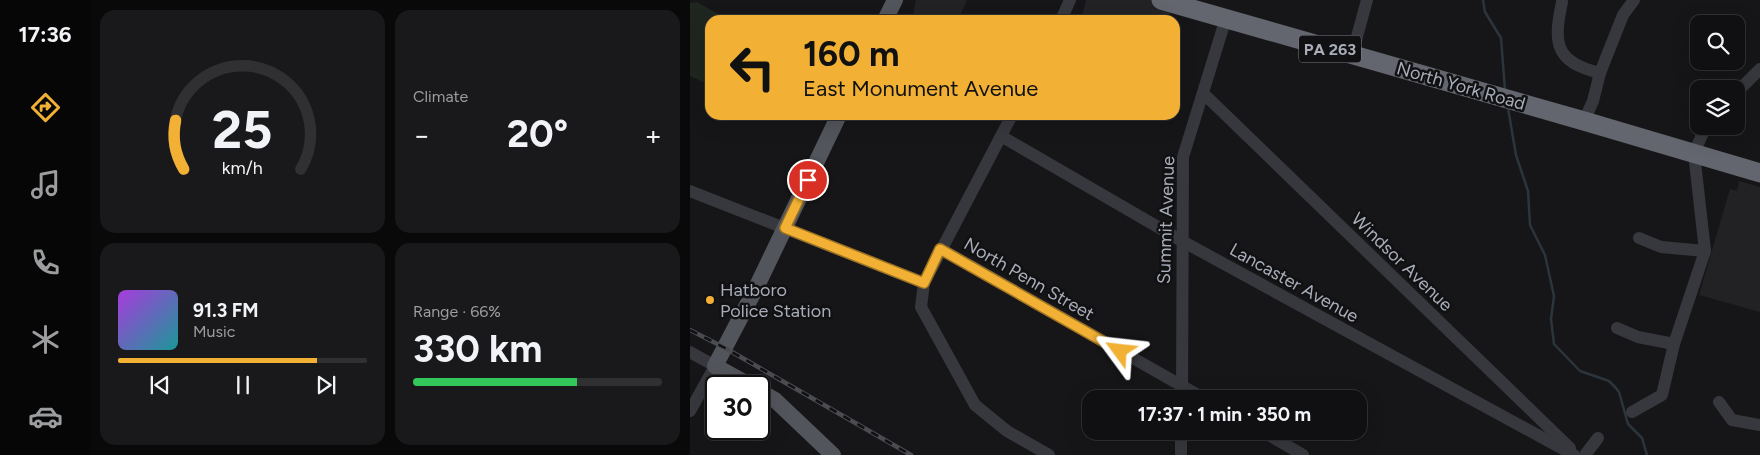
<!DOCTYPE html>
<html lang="en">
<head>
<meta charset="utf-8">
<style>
  :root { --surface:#101012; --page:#19191b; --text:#f1f3f6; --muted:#9c9d9f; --line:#303032; --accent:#f2b134 }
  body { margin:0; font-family:Figtree,sans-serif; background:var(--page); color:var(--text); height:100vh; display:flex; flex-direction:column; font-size:19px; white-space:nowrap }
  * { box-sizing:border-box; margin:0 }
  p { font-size:16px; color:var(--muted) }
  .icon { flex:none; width:28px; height:28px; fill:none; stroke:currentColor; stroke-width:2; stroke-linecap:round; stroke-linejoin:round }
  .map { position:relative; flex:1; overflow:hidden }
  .sheet { display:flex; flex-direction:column; gap:10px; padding:10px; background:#09090a; width:600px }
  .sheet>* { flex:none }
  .top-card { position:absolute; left:15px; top:15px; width:475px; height:105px; border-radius:15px; box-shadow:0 5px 20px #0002,0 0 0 1px var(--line); background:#f2b134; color:#111; overflow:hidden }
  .fabs { position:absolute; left:1000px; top:15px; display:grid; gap:10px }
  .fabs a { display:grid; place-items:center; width:55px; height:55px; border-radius:10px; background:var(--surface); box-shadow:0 5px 20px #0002,0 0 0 1px var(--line); font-size:25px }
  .speed { position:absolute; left:15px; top:375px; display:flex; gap:10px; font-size:25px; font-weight:700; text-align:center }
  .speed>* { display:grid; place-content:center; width:65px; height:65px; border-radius:50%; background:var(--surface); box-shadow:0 5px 20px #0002,0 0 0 1px var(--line); line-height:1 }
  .speed .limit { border:2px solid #111; border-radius:8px; background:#fff; color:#111 }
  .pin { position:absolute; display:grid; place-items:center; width:42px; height:42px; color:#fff; margin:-21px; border:2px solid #fff; border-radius:50%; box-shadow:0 1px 5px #0007 }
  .me { position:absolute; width:55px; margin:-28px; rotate:300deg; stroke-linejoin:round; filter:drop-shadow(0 0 4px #0008) }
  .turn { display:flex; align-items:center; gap:18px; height:105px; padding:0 15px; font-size:22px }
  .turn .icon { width:65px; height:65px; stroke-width:2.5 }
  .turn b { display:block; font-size:35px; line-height:42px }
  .big { font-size:38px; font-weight:700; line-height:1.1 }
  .sheet .card { flex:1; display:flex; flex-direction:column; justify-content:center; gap:8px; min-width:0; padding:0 18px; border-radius:15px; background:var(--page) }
  .sheet .dial { align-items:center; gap:0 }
  .dial svg { height:130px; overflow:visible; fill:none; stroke:var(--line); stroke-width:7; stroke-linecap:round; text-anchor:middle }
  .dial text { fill:var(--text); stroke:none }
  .song { display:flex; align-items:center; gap:15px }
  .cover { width:60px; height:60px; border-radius:8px; background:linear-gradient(135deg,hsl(280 70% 55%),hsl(180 70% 35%)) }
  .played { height:5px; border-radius:2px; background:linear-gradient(90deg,var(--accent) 80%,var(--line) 80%) }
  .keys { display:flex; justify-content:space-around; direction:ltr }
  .heat { display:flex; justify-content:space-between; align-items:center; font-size:28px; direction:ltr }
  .charge { height:8px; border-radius:4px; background:linear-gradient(90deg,#34c759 66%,var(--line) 0) }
  .sheet .tiles { flex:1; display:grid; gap:10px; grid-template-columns:repeat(2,1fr) }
  .trip { position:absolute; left:392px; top:390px; width:285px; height:50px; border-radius:15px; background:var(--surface); box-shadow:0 5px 20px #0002,0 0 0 1px var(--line); font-weight:700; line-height:50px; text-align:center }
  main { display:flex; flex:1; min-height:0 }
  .tabs { display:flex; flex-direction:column; width:90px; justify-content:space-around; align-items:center; background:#060607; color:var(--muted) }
  .tabs .icon { width:35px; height:35px }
  .tabs .current { color:var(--accent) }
  .tabs b { font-size:22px; color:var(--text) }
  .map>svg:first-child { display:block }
  .built { fill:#222225 }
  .green { fill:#1e261f }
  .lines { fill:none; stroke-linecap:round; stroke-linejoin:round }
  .stream { stroke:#2c353c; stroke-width:2.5 }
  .minor { stroke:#37383d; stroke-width:12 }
  .major { stroke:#53555c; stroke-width:16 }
  .highway { stroke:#63666e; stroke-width:19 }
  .rail-casing { stroke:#4a4c52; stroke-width:4.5 }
  .rail { stroke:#111113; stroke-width:2.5; stroke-dasharray:8; stroke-linecap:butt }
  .route-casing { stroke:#9d7322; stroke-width:12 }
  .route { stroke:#f2b134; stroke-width:9 }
  .poi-dot { fill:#f2b134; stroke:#111113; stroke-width:2 }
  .labels { text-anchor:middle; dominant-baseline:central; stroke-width:5; stroke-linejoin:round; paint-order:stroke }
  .shield { fill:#111113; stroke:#7b7e86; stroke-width:1 }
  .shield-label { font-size:16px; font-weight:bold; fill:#a8adb8 }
  .street-label { font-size:18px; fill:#a8adb8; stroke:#111113 }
  .poi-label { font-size:18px; fill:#a8adb8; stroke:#111113; text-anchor:start }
</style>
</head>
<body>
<main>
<nav class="tabs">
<b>17:36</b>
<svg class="icon current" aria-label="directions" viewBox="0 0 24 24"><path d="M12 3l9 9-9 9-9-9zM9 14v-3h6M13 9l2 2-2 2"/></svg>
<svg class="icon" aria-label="music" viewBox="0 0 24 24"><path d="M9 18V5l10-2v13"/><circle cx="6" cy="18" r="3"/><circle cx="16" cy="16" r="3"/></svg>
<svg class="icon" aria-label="phone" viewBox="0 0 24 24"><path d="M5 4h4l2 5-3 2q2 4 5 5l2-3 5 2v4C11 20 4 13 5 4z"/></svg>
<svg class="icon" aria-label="climate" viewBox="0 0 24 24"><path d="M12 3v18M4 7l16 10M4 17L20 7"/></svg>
<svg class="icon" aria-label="car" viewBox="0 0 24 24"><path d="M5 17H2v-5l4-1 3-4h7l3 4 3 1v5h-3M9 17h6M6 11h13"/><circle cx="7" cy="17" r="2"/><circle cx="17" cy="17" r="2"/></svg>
</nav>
<section class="sheet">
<div class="tiles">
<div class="card dial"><svg viewBox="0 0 100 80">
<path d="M14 69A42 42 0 1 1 86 69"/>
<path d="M14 69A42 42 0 0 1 9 39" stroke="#f2b134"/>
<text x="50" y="56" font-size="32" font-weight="700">25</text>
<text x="50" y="72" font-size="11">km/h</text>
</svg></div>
<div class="card"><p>Climate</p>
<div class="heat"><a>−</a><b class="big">20°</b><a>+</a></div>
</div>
<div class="card">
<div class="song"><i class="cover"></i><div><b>91.3 FM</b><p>Music</p></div></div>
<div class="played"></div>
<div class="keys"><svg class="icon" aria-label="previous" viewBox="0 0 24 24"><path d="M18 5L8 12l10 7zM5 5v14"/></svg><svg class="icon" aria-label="pause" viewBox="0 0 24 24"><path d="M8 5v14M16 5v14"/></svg><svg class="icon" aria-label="next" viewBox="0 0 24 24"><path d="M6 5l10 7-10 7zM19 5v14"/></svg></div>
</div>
<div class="card"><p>Range · 66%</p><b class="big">330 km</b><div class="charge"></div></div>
</div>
</section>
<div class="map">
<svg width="1070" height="455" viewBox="0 0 1070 455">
  <rect width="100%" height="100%" fill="#161618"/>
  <!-- built -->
  <g class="built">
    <polygon points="226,0 277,0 268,20 222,20"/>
    <polygon points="396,0 486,0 477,20 391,20"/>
    <polygon points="1049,181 1070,187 1070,312 1009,295 1040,189 1047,191"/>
  </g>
  <!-- green -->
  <polygon class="green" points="7,2 39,20 20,20 20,85 0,76 0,3"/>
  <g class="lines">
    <!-- stream -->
    <g class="stream">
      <polyline points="793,0 795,12 811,38 815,90"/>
      <polyline points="818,108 826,155 838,191 840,225 855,255 864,296 861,319 864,344 890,371 919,381 925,387 929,392 938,424 952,438 957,455"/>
    </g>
    <!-- minor -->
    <g class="minor">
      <path d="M 872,2 C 863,44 865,62 910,73"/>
      <polyline points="371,20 380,0"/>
      <polyline points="662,55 677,0"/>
      <polyline points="1046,93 1070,69"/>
      <polyline points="514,94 880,448"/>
      <polyline points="322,115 234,283 231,307 285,405 317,431 359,455"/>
      <polyline points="894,121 903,101 910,73 933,15 944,0"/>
      <polyline points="311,136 492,241 884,455"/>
      <polyline points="0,191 234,283"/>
      <polyline points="949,238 971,247 1015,251"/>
      <polyline points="251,249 515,399"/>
      <polyline points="927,328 948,337 984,344"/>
      <polyline points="0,352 25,366 0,411"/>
      <polyline points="492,399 493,157 536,18"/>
      <polyline points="1029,402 1042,420 1070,425"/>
      <polyline points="942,412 972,395 984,344 1015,251 1004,153 1016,126"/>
      <polyline points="572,431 613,455"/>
      <polyline points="491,455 491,431"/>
      <polyline points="895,455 908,438"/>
    </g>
    <!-- major -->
    <g class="major">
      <polyline points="195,20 205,0"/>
      <polyline points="61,386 25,366 66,288 149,115"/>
      <polyline points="69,391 85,400 143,455"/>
    </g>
    <!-- highway -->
    <polyline class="highway" points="471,0 894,121 1070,173"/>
    <!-- rail casing -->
    <g class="rail-casing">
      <polyline id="rail" points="0,330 35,348 221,455"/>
    </g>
    <!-- rail -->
    <use href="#rail" class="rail"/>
  </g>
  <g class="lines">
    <!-- route casing -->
    <g class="route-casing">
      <polyline id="route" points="118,180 95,228 234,283 250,249 430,351"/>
    </g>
    <!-- route -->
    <use href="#route" class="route"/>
  </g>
  <!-- markers -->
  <circle class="poi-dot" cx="20" cy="300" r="5"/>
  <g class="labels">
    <!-- shield labels -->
    <rect class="shield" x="609" y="35.5" width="62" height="27" rx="4"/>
    <g class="shield-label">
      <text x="640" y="49">PA 263</text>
    </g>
    <!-- street labels -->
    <g class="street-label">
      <text transform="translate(771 86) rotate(16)">North York Road</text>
      <text transform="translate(476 220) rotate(-88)">Summit Avenue</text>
      <text transform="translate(712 262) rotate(44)">Windsor Avenue</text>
      <text transform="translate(339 279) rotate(30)">North Penn Street</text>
      <text transform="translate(604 283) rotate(29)">Lancaster Avenue</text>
    </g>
    <!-- poi labels -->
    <g class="poi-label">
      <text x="30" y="290">Hatboro<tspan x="30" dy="21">Police Station</tspan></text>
    </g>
  </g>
</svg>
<div class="fabs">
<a><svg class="icon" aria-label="search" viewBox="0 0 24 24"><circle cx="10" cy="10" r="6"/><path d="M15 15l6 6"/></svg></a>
<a><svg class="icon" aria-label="layers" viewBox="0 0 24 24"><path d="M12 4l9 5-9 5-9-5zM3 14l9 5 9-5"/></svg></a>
</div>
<div class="speed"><div class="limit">30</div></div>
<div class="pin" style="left:118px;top:180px;background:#d93025"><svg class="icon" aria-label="arrive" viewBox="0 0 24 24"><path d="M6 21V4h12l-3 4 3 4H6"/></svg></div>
<svg class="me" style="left:430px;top:351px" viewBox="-20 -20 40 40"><path d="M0-17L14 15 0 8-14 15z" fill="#f2b134" stroke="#fff" stroke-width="4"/></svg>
<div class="trip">17:37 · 1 min · 350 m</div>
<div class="top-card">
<div class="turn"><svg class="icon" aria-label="left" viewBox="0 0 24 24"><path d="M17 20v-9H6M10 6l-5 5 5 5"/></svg><div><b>160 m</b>East Monument Avenue</div></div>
</div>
</div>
</main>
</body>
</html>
